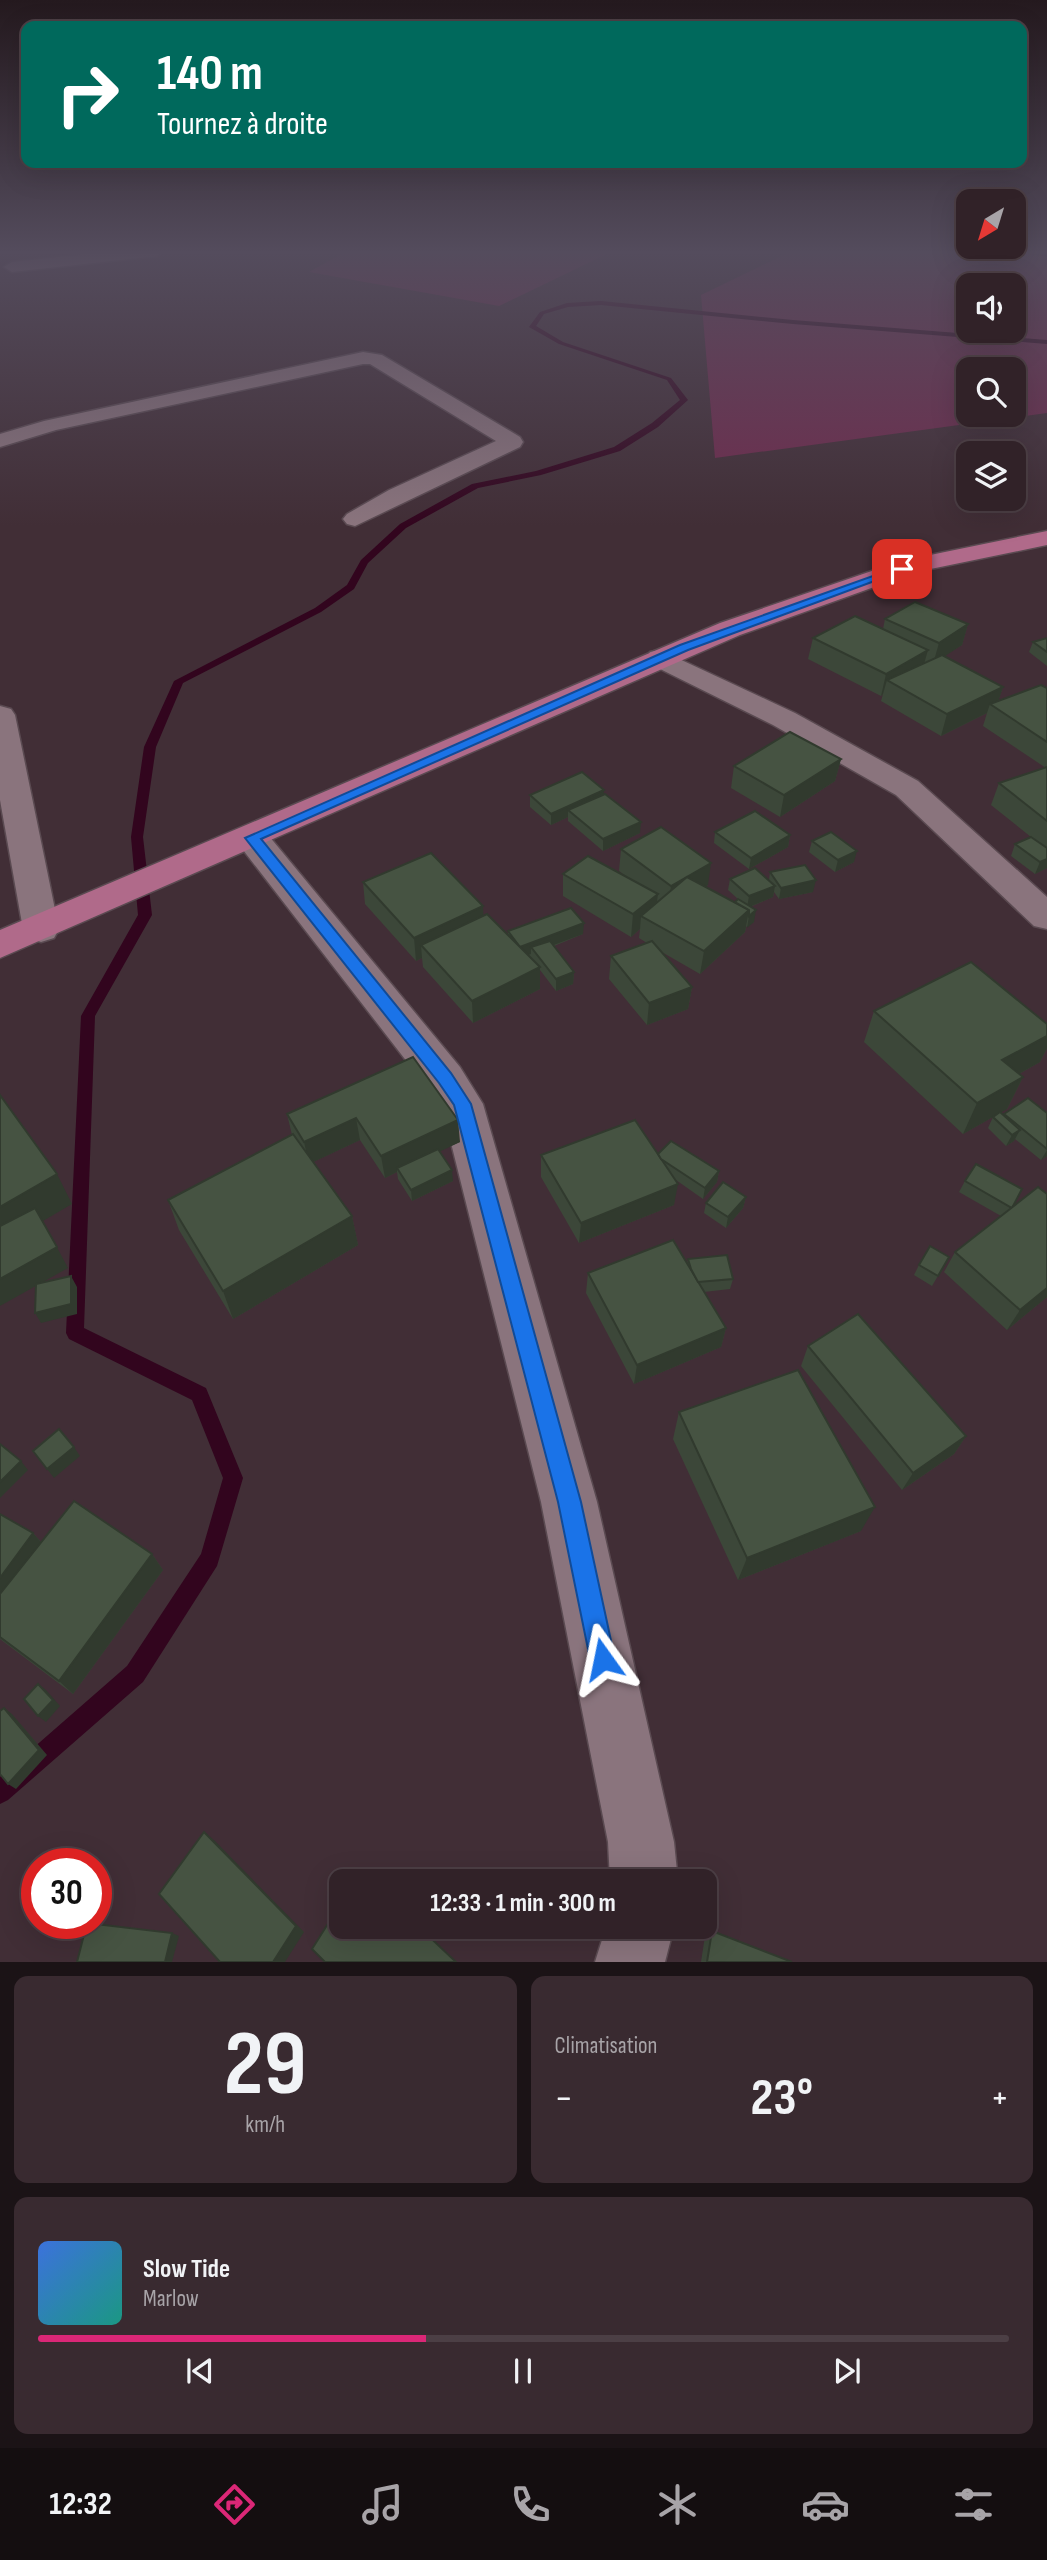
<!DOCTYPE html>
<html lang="fr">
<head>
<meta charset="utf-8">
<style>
  :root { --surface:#312228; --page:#392a30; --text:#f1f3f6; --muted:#a8a4a8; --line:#4c3f45; --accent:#db2777 }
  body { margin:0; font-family:"Sofia Sans Condensed",sans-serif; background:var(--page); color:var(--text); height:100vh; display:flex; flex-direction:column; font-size:26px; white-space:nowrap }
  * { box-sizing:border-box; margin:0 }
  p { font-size:23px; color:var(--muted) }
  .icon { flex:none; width:38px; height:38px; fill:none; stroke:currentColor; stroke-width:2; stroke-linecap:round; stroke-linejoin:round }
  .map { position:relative; height:1962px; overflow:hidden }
  .sheet { display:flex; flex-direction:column; gap:14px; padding:14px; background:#1b1316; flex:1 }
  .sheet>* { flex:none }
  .hud { position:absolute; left:21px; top:21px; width:1006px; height:147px; border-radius:14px; box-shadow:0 7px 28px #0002,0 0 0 2px var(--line); background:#00695c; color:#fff; overflow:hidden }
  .needle { width:46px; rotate:218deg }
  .tools { position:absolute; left:956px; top:189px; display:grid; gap:14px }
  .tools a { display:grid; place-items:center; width:70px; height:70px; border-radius:14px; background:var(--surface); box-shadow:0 7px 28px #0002,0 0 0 2px var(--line); font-size:35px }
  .speed { position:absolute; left:21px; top:1848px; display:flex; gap:14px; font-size:35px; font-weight:700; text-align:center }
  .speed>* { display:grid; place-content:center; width:91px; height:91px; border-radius:50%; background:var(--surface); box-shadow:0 7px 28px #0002,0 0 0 2px var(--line); line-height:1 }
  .speed .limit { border:10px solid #d22; background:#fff; color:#111 }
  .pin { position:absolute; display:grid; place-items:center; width:60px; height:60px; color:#fff; margin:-30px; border-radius:14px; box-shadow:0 4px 10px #0006 }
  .me { position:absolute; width:77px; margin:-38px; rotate:348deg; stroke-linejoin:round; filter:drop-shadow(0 0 5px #0008) }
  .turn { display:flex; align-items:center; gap:24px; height:147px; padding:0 21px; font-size:32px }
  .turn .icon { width:91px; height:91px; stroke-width:2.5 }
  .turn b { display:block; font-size:49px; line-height:60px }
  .big { font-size:52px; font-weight:700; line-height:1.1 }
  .sheet .card { flex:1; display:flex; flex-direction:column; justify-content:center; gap:10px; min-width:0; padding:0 24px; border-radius:14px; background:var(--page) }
  .sheet .dial { align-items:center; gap:0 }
  .dial b { font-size:91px; line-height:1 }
  .song { display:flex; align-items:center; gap:21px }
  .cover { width:84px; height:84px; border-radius:10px; background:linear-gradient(135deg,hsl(220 70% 55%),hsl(170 70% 35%)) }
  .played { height:7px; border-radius:4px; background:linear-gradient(90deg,var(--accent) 40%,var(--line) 40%) }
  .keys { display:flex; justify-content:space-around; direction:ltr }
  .heat { display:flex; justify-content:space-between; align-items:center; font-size:38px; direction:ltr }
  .sheet .tiles { flex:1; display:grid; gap:14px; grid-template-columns:1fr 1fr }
  .card:last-child { grid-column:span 2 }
  .trip { position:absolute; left:329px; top:1869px; width:388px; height:70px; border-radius:14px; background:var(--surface); box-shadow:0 7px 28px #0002,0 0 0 2px var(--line); font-weight:700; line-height:70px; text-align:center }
  .menu { display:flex; height:112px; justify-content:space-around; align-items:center; background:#140e10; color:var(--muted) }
  .menu .icon { width:49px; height:49px }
  .menu .active { color:var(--accent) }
  .menu b { font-size:32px; color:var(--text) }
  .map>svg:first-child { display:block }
  .green { fill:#6f2b4d; fill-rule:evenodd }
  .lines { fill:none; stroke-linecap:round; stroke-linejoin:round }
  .stream { fill:#32051e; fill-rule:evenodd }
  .minor-casing { stroke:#5a4a51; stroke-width:3 }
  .highway-casing { stroke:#5a4a51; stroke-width:3 }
  .minor { fill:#8a747d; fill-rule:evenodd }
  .highway { fill:#b06a8a; fill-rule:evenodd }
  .wall { fill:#3c4739 }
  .shaded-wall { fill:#313a2e }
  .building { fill:#465342; stroke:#313a2e; stroke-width:2 }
  .route { fill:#1a73e8; stroke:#114b97; stroke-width:2 }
</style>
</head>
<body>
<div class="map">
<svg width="1047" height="1962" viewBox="0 0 1047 1962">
  <rect width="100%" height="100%" fill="#412e36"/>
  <!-- green -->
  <g class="green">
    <polygon points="347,251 613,251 499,306 309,272"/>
    <path d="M 792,251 L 1047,251 L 1047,413 L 715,458 L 701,295 ZM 968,285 L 1013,285 L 1013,331 L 968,331 ZM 968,369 L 1013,369 L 1013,415 L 968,415 Z"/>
  </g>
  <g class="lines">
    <!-- stream -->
    <g class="stream">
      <polygon points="1021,251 1047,253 1047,257 1024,253"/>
      <polygon points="601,301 793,320 1047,340 1047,344 793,324 601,305 568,307 544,314 536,326 563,342 671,378 688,400 658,427 620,451 541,475 478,488 406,528 368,563 354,589 321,612 183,683 156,747 143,837 152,915 95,1016 84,1328 206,1388 243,1478 217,1566 143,1682 8,1800 0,1804 0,1777 127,1666 201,1554 223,1478 192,1400 69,1339 66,1333 81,1016 138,915 131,837 144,747 174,681 315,608 347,585 361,560 400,524 472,484 536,471 614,447 652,423 680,400 667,380 559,344 529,327 540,312 567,303"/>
    </g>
    <!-- minor casing -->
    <g class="minor-casing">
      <g id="minor">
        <polygon points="115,251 164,251 157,256 12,272 4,267 12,262"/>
        <polygon points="363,352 382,355 520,437 523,442 520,447 355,526 347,524 343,519 347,514 389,490 496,441 370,364 363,364 56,430 0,447 0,434 44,421"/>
        <polygon points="660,650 795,713 918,781 1047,897 1047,929 1034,926 896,795 773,725 650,664 646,658 650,652"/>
        <polygon points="0,706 11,709 15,715 59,929 54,938 41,942 28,938 23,929 0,800"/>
        <polygon points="252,827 264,830 460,1067 483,1104 597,1502 674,1842 678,1881 610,1881 608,1842 541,1502 442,1107 240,846 235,838 240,830"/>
        <polygon points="606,1927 674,1927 665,1962 595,1962"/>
      </g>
    </g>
    <!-- highway casing -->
    <g class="highway-casing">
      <polygon id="highway" points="1047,531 1047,545 916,572 740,635 0,958 0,930 720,623 901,561"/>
    </g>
    <!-- minor -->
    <use href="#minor" class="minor"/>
    <!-- highway -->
    <use href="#highway" class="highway"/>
  </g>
  <!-- wall -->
  <g class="wall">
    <polygon points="885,619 968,624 962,645 944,656 1003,687 998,701 1047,688 1047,868 1035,874 1011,856 1015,844 1031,837 991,805 999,783 1046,768 983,726 987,713 941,736 881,701 883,694 881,696 808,659 813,638 883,629"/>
    <polygon points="1047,638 1047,666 1029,652 1033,642"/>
    <polygon points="841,759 835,781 780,817 731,788 734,766"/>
    <polygon points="604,794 640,833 603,851 568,821 568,817 551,825 530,807 530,795"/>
    <polygon points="715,832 790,835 788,847 749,869 714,843"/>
    <polygon points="812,841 854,862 835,872 809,852"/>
    <polygon points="621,849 708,885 705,887 735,902 738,899 728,890 730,879 769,880 770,872 813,892 779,899 774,892 773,897 750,907 754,922 746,927 745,932 700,974 660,951 692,987 688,1009 647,1025 609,979 611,956 647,943 639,938 640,929 631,937 563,896 563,874 627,877 619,871"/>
    <polygon points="363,882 484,916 508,935 508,931 583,934 554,946 574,972 573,984 556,991 540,970 540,989 473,1023 423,967 422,958 416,961 365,904"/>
    <polygon points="874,1011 1047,1024 1047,1048 1040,1062 1019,1074 1023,1077 1007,1109 1000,1112 1004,1116 1004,1114 1047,1113 1047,1156 1041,1160 1015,1139 1014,1141 1006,1146 988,1128 993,1117 998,1114 963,1134 864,1042"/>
    <polygon points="413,1057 460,1142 439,1151 453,1181 412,1201 398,1179 397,1172 385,1178 360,1140 313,1162 352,1216 358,1245 233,1319 179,1230 168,1200 292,1135 287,1114"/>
    <polygon points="658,1154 719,1171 717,1182 703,1199 676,1180 674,1205 579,1243 541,1177 541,1155"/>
    <polygon points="965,1181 1012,1207 1047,1194 1047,1297 1007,1330 944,1272 955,1252 1001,1216 959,1192"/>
    <polygon points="746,1197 743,1208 726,1228 704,1213 706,1203"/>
    <polygon points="949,1257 932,1286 914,1275 919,1265"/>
    <polygon points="688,1259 733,1279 730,1289 704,1292 726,1328 721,1347 634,1384 586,1293 588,1273 687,1264"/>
    <polygon points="808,1346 966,1436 954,1454 902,1490 801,1366"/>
    <polygon points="679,1412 861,1531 738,1580 673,1439"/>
    <polygon points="0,1514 33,1533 41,1542 152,1554 163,1570 73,1694 0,1639"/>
    <polygon points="712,1931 792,1962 701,1962 705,1936"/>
  </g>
  <!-- shaded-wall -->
  <g class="shaded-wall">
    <polygon points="684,251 713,251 684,253"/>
    <polygon points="968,624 962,645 933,664 939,643"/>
    <polygon points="928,650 922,671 887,680 883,694 881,696 886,674"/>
    <polygon points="1003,687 996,708 990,704 987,713 941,736 947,714"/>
    <polygon points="841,759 835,781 780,817 784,795"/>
    <polygon points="604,790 603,801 568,810 568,817 551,825 551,814"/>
    <polygon points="641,822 640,833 603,851 603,839"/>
    <polygon points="790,835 788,847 749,869 751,858"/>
    <polygon points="857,851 854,862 835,872 838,860"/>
    <polygon points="1047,859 1047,868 1035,874 1040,862"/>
    <polygon points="711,863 708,885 668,908 671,886"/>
    <polygon points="816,880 813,892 779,899 781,888"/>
    <polygon points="775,886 773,897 747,908 749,896"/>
    <polygon points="658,894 655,917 641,916 640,929 631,937 633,914"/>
    <polygon points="483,906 484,929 421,945 422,958 416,961 414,938"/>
    <polygon points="749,910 745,932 700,974 704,951"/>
    <polygon points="756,910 754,922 747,928 749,916"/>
    <polygon points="584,923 583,934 535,952 531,947 531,954 520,958 520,947"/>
    <polygon points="540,967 540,989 473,1023 472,1001"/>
    <polygon points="574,972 573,984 556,991 556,979"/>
    <polygon points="692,987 688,1009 647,1025 649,1003"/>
    <polygon points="1047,1036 1047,1048 1040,1062 988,1091 1002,1060"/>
    <polygon points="1023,1077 1007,1109 963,1134 977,1103"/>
    <polygon points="356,1118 360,1140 309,1164 304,1142"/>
    <polygon points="458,1120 460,1142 399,1171 397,1168 397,1172 385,1178 381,1156"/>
    <polygon points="1020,1130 1014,1141 1006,1146 1012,1135"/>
    <polygon points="1047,1150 1047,1156 1041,1160"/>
    <polygon points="452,1170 453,1181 412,1201 411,1190"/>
    <polygon points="719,1171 717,1182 703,1199 705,1188"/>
    <polygon points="57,1174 72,1204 43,1221 68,1268 0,1306 0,1207"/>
    <polygon points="678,1184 674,1205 579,1243 581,1223"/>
    <polygon points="746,1197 743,1208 726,1228 728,1217"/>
    <polygon points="352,1216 358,1245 233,1319 223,1291"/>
    <polygon points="71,1276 77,1287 77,1314 41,1323 35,1313"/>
    <polygon points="1047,1288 1047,1297 1007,1330 1020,1310"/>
    <polygon points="726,1328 721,1347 634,1384 637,1365"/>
    <polygon points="966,1436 954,1454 902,1490 913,1473"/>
    <polygon points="74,1447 80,1456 54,1478 47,1469"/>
    <polygon points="21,1461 28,1470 0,1498 0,1482"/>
    <polygon points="875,1507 861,1531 738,1580 747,1558"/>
    <polygon points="33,1533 47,1549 0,1615 0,1578"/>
    <polygon points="152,1554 163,1570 73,1694 59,1681"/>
    <polygon points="38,1684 46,1690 60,1706 46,1722 38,1716"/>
    <polygon points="4,1708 12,1714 47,1755 16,1789 8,1784"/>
    <polygon points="204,1832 215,1841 304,1932 285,1962 273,1962"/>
    <polygon points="172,1933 179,1936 172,1962 165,1962"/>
  </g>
  <!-- building -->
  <g class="building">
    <polygon points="915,602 968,624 939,643 885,619"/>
    <polygon points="855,616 928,650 886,674 813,638"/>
    <polygon points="1047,638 1047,652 1033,642"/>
    <polygon points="942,655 1003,687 947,714 887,680"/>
    <polygon points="1041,685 1047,688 1047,742 990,704"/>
    <polygon points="790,732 841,759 784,795 734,766"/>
    <polygon points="1047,767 1047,821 999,783"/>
    <polygon points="582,772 604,790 551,814 530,795"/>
    <polygon points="605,794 641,822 603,839 568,810"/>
    <polygon points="755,811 790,835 751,858 715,832"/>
    <polygon points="661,827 711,863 671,886 621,849"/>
    <polygon points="831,832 857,851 838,860 812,841"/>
    <polygon points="1031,837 1047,848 1047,859 1040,862 1015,844"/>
    <polygon points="431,853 483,906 414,938 363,882"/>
    <polygon points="588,856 658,894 633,914 563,874"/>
    <polygon points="805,865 816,880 781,888 770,872"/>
    <polygon points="755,868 775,886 749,896 730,879"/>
    <polygon points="687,877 749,910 704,951 641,916"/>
    <polygon points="738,899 756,910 749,916 749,910 735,902"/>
    <polygon points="571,908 584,923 520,947 508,931"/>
    <polygon points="487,914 540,967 472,1001 421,945"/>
    <polygon points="550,941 574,972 556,979 531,947"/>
    <polygon points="652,941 692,987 649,1003 611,956"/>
    <polygon points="971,962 1047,1024 1047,1036 1002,1060 1023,1077 977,1103 874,1011"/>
    <polygon points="413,1057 458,1120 381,1156 356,1118 304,1142 287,1114"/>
    <polygon points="0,1095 57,1174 0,1207"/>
    <polygon points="1028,1098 1047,1113 1047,1149 1004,1114"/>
    <polygon points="1000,1112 1020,1130 1012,1135 993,1117"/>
    <polygon points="635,1120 678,1184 581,1223 541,1155"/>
    <polygon points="293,1134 352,1216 223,1291 168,1200"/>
    <polygon points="671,1141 719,1171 705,1188 661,1159 658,1154"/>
    <polygon points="438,1149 452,1170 411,1190 397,1168"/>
    <polygon points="976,1164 1022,1189 1012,1208 965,1181"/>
    <polygon points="723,1182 746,1197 728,1217 706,1203"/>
    <polygon points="1038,1187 1047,1194 1047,1288 1020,1310 955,1252"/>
    <polygon points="35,1208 57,1247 0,1279 0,1226"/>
    <polygon points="673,1240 726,1328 637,1365 588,1273"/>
    <polygon points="930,1246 949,1257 938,1276 919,1265"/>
    <polygon points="727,1255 733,1279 698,1282 691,1269 688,1259"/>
    <polygon points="71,1276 71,1304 35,1313 36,1284"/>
    <polygon points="858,1314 966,1436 913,1473 808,1346"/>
    <polygon points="798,1370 875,1507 747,1558 679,1412"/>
    <polygon points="59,1429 74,1447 47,1469 33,1451"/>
    <polygon points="0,1444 21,1461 0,1482"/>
    <polygon points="74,1501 152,1554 59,1681 0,1637 0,1594"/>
    <polygon points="0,1514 33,1533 0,1578"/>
    <polygon points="38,1684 53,1700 38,1716 24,1699"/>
    <polygon points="4,1708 39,1750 8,1784 0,1774 0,1711"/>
    <polygon points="204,1832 296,1926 273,1962 220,1962 159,1894"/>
    <polygon points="361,1872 370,1881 355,1881"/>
    <polygon points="341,1903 341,1927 419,1927 456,1962 325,1962 312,1949"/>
    <polygon points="87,1923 172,1933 165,1962 77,1962"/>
    <polygon points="712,1931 792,1962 707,1962"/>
  </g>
  <!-- sky -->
  <linearGradient id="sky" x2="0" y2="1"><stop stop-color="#24191e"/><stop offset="0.48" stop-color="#544c5d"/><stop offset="1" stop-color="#544c5d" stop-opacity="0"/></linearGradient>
  <rect width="1047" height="526" fill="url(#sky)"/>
  <!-- route -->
  <polygon class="route" points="898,567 907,569 688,650 261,839 451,1073 471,1104 581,1502 615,1659 611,1668 603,1671 594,1668 590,1659 558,1502 454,1105 439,1083 245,838 680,645"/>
</svg>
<div class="tools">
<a><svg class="needle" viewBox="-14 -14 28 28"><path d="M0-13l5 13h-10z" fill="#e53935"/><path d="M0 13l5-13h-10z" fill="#a8a4a8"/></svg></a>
<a><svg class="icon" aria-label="sound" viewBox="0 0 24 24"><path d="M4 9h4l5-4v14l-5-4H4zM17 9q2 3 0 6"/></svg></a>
<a><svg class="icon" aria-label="search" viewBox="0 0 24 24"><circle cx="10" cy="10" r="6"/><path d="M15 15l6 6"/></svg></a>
<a><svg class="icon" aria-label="layers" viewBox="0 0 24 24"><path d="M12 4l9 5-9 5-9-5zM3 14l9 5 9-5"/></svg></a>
</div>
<div class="speed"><div class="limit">30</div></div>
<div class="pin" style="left:902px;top:569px;background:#d93025"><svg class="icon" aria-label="arrive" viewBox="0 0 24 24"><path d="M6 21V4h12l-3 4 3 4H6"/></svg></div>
<svg class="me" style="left:603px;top:1659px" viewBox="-20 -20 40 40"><path d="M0-17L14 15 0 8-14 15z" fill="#1a73e8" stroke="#fff" stroke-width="4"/></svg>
<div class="trip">12:33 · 1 min · 300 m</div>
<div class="hud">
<div class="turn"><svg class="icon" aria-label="right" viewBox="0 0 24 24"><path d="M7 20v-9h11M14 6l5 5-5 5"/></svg><div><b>140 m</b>Tournez à droite</div></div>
</div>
</div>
<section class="sheet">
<div class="tiles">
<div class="card dial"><b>29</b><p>km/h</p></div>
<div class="card"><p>Climatisation</p>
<div class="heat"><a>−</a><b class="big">23°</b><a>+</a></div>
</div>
<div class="card">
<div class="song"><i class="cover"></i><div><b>Slow Tide</b><p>Marlow</p></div></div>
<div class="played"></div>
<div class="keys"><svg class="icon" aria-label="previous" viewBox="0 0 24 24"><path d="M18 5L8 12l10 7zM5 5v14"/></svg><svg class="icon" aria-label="pause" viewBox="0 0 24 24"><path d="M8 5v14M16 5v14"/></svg><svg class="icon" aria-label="next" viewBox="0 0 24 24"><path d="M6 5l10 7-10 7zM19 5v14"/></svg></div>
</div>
</div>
</section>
<nav class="menu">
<b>12:32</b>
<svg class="icon active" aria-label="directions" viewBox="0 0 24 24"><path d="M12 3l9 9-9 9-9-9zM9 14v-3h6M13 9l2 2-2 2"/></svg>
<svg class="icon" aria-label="music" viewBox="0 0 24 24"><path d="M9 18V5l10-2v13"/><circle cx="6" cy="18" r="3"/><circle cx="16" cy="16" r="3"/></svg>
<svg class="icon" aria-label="phone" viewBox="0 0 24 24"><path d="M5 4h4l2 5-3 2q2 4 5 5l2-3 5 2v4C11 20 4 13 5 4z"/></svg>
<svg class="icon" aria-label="climate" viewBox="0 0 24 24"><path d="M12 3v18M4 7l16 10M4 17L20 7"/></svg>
<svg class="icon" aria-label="car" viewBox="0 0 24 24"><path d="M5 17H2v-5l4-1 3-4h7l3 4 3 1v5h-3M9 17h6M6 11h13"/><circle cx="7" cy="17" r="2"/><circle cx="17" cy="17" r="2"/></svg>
<svg class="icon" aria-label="filters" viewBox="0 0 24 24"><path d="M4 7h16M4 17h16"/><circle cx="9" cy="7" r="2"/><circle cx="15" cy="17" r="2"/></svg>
</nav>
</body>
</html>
